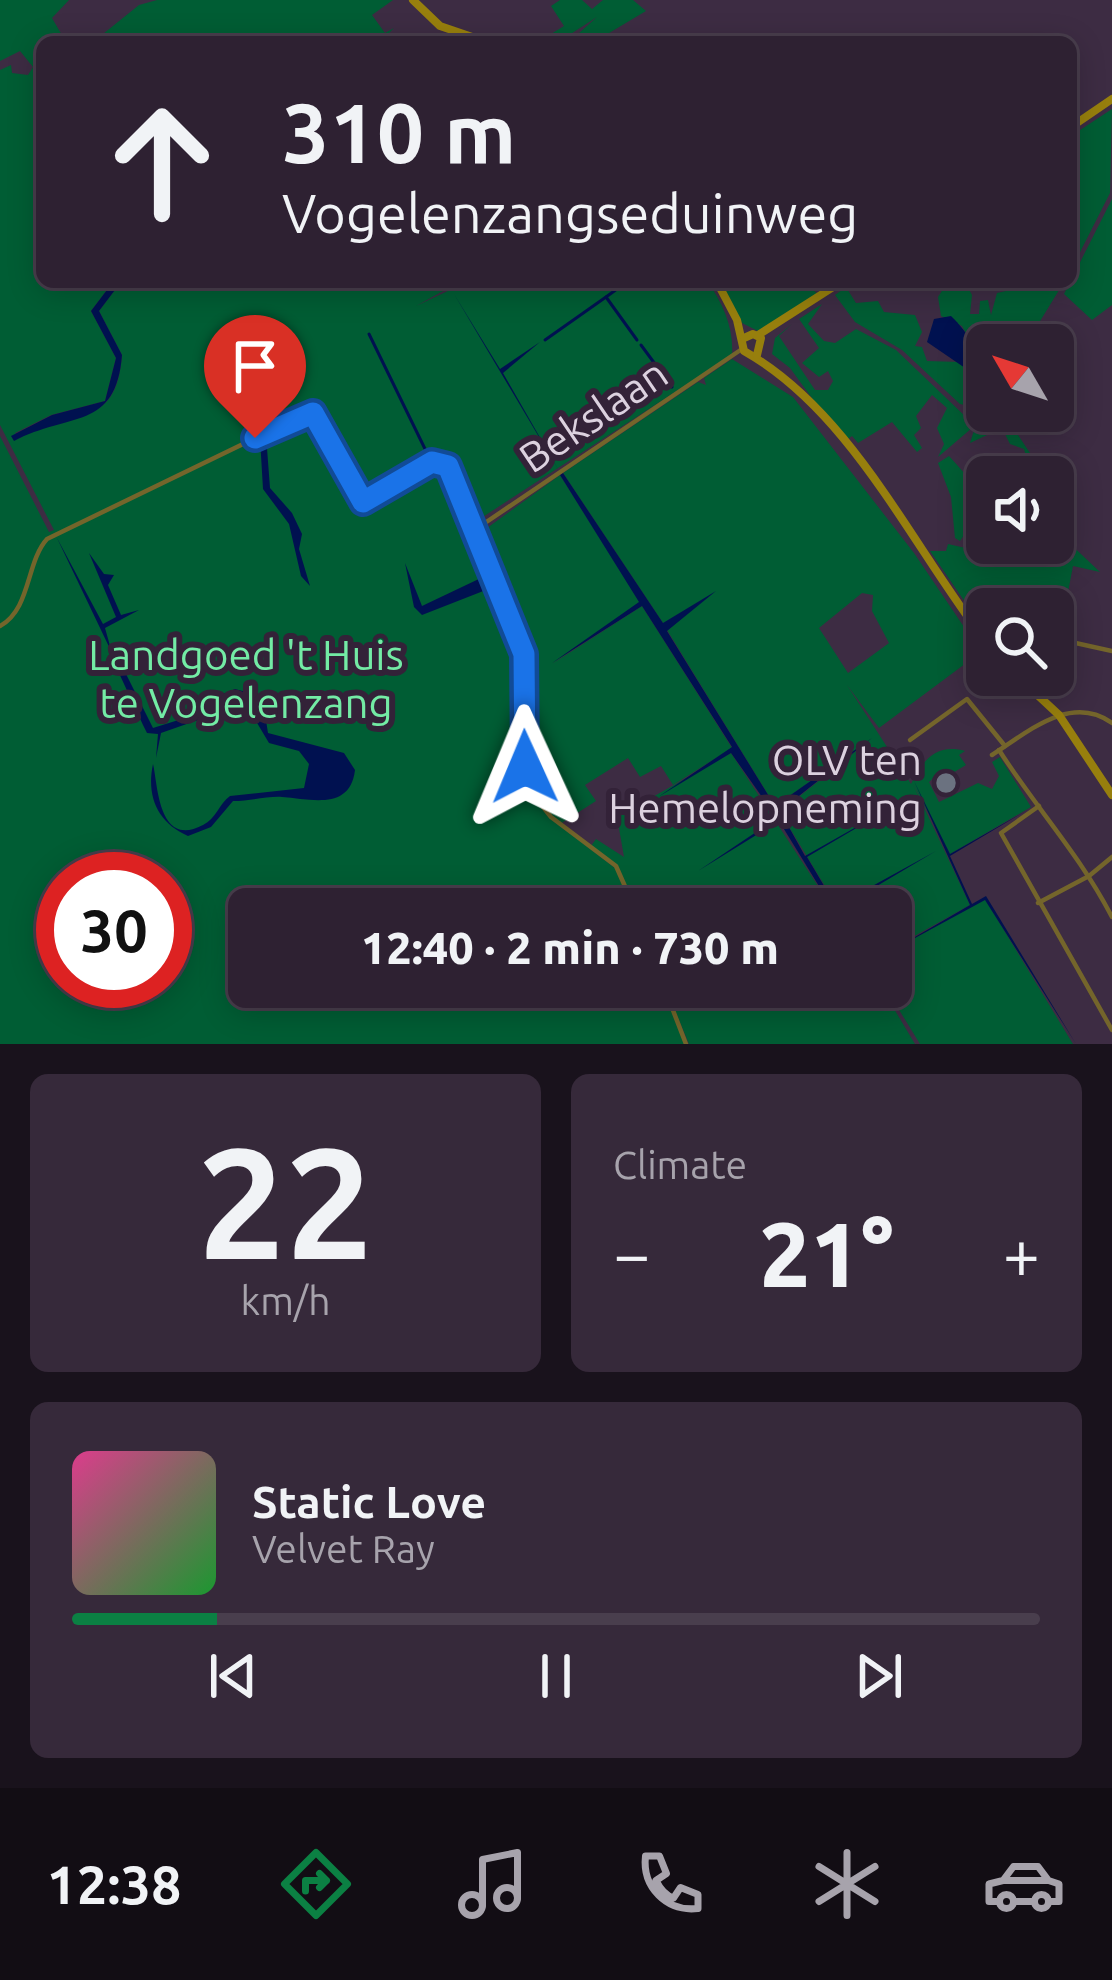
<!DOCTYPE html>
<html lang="en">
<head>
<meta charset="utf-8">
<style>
  :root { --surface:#2e2132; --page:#36293a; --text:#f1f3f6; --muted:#a7a3ac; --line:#493e4d; --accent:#0b8043 }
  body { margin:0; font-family:Ubuntu,sans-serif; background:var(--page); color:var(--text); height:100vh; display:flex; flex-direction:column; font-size:45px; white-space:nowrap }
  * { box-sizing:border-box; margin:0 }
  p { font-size:39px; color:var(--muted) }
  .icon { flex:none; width:66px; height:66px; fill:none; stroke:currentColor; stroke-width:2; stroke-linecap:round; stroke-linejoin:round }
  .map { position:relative; height:1044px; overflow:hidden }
  .side { display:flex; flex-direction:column; gap:30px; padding:30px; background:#19121c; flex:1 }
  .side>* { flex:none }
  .top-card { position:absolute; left:36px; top:36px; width:1041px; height:252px; border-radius:18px; box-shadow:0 6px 30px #0003,0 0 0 3px var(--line); background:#2e2132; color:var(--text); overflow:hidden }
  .needle { width:78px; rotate:309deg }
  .controls { position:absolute; left:966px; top:324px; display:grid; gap:24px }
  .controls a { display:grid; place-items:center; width:108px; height:108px; border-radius:18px; background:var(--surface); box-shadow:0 6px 30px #0003,0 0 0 3px var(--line); font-size:60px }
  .speed { position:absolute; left:36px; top:852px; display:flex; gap:24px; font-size:60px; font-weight:700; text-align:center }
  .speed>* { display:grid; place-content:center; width:156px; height:156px; border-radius:50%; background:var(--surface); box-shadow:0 6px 30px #0003,0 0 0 3px var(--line); line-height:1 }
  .speed .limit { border:18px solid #d22; background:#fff; color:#111 }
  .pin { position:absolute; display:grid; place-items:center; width:102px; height:102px; color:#fff; margin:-123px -51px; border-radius:50% 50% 50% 0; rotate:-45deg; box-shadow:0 0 12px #0007 }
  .pin .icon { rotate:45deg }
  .me { position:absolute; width:132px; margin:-66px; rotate:359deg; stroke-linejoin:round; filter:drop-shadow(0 0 9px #0008) }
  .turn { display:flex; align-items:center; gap:42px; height:252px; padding:0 48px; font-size:54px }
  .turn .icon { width:156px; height:156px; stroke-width:2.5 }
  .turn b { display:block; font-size:84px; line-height:102px }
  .big { font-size:90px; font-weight:800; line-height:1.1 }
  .side .tile { flex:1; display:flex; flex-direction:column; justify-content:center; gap:18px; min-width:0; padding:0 42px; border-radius:18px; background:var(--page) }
  .side .dial { align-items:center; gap:0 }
  .dial b { font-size:156px; line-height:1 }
  .song { display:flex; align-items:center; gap:36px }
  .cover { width:144px; height:144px; border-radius:18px; background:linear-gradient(135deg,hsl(330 70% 55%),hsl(130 70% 35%)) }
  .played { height:12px; border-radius:6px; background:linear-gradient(90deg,var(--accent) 15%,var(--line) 15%) }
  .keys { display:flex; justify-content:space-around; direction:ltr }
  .heat { display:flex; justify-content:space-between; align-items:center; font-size:66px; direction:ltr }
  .side .tiles { flex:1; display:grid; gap:30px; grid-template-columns:1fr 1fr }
  .tile:last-child { grid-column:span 2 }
  .trip { position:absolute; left:228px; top:888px; width:684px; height:120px; border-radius:18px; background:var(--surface); box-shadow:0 6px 30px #0003,0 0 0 3px var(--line); font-weight:800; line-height:120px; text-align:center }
  .tab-bar { display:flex; height:192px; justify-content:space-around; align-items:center; background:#120d14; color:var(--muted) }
  .tab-bar .icon { width:84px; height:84px }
  .tab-bar .on { color:var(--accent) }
  .tab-bar b { font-size:54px; color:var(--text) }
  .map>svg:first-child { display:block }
  .green { fill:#005d34; fill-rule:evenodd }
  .water { fill:#001150 }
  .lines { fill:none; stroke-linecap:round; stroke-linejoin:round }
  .stream { stroke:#001150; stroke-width:3 }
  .minor { stroke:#74652b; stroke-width:4.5 }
  .secondary { stroke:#977f0d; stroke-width:8 }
  .route-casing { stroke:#114b97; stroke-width:30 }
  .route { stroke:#1a73e8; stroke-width:21 }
  .worship-dot { fill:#6b7280; stroke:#332238; stroke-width:4.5 }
  .labels { text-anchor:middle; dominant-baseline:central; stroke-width:12; stroke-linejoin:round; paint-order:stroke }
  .street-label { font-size:42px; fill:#dcd1df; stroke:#332238 }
  .park-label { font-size:42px; fill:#73eba5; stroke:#332238 }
  .poi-label { font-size:42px; fill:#dcd1df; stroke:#332238; text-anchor:end }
</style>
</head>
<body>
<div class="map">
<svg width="1112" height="1044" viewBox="0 0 1112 1044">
  <rect width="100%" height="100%" fill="#3d2c43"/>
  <!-- green -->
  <g class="green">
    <path d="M 0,0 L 69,0 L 52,18 L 66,42 L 42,42 L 42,282 L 113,282 L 91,311 L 116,358 L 105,401 L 51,415 L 15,433 L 20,438 C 70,405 116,434 122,355 L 99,311 L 121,282 L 443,282 L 443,291 L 416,306 L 450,290 L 447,282 L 708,282 C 723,304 734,328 732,355 L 472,524 L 523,660 L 523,757 L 531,793 L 550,818 L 615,868 L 633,909 L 249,909 L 249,987 L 663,987 L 685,1044 L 0,1044 L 0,436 L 49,532 L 54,530 L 0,425 L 0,70 L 11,65 L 12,73 L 28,75 L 33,67 L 20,51 L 0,61 ZM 63,879 L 165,879 L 165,981 L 63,981 Z"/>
    <polygon points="157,0 393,0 372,15 385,33 394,28 380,42 93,42 139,5"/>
    <polygon points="560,0 582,0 592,9 603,0 633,0 646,11 594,42 569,42 597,17 566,37 567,42 538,42 564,26 551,6"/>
    <polygon points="1112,109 1110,193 1071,270 1071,192 1078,185 1071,168 1071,136"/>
    <polygon points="1112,199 1112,305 1092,320 1064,294"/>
    <polygon points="721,282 803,282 818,294 758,331 742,323"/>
    <polygon points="937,282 965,282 972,295 970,314 979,314 980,301 988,300 991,315 997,293 1006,291 1008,282 1064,282 1034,331 1059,340 1053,347 987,345 987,372 962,326 941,316 938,297 945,286"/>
    <polygon points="846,287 856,303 878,301 884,312 915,315 922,332 915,346 922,347 927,361 960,362 987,383 987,410 960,404 902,350 855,322 835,295"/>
    <polygon points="822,304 808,324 824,341 835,343 856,329 896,350 967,418 972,428 938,457 944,444 937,428 947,408 932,395 916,416 921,428 914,435 922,448 917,452 892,422 858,443 852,436 844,442 790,368 772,354 775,338 792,324 779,336 815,390 828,390 833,381 828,371 819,377 802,363 819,348 799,319"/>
    <path d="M 732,359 L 793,397 L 914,553 L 981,652 L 879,728 L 847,685 L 911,784 C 922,761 936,743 965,751 L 959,755 L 966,765 L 946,777 L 939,773 L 929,782 L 939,802 L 978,783 L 992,789 L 999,776 L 992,762 L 1000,757 L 1031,807 L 950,854 L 913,784 L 970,905 L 891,949 L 891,909 L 838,908 L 917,862 L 837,906 L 780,812 L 871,739 L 775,806 L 667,630 L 670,625 L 663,623 L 563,473 L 698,382 L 706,385 L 704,378 ZM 862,593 L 873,595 L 872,611 L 889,643 L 848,673 L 819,628 Z"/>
    <polygon points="963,408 1002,411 1046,477 1023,477 1030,471 1024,449 1010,444 1002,428 970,443 976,424"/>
    <polygon points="949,456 967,476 964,481 970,490 987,490 987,518 977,516 960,541 955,538 951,497 938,463"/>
    <path d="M 560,475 L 640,602 L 552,664 L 642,606 L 732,748 L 673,785 L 661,766 L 640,777 L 628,758 L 585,785 L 596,801 L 560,824 C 511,780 530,722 526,663 C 525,636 508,607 500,581 L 503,575 L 483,531 Z"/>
    <polygon points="1053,490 1064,538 1100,572 1073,566 1068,592 1075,600 1062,604 1053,618 1053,609 987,609 987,634 930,551 946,551 948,544 970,549 967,538 987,532 987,543 1053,543"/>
    <polygon points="731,753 833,909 636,909 618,866 591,846 596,839 624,857 617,817"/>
    <polygon points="985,899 1073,1044 920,1044 885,987 891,987 891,951"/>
    <polygon points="665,987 881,987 915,1044 689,1044"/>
  </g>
  <!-- water -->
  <g class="water">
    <path d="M 113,282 L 121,282 L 99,311 L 122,355 C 116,431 69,412 14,441 L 11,436 L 52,415 L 105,401 L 116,358 L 91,311 Z"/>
    <polygon points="454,294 500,369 540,342 503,373 558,469"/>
    <path d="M 951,316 C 967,331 987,362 987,383 L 927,342 L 934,319 Z"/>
    <polygon points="266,435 270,488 292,513 302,534 299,549 310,586 301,576 289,524 263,489 260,438"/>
    <polygon points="563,473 663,623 716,591 667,631 775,806 872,738 780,811 805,856 911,796 807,857 836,906 936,851 838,909 833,909 779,821 698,871 777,818 731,753 658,797 732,747 642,606 552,663 639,602 560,475"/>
    <polygon points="466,530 472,532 519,662 491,588 422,615 414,607 405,563 422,606 483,577"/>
    <polygon points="57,538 103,624 116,617 89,553 104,574 114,575 108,585 121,615 139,610 105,628 112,653"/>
    <path d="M 117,656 L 153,728 L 204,712 L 218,696 L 235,689 L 246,692 L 263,710 L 290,696 L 265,714 L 268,733 L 344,753 L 355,770 C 350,811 311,799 282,797 C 268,796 249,801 233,801 L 211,827 L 188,836 C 158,823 146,797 153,764 C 158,784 158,849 203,825 C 216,819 219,804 230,796 L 304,788 L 309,764 L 299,751 L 269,743 L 240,694 L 220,698 L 198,720 L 161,733 L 156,758 L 158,734 L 147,733 L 143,725 L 112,658 Z"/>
    <polygon points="914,781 950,854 1029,809 950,856 972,904 986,896 1076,1044 985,900 891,951 970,905"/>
  </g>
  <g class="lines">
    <!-- stream -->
    <g class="stream">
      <polyline points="612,282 617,289 606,297 637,340"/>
      <polyline points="369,334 427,453"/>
      <polyline points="545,340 606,297"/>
      <polyline points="641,345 672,387"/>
    </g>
    <!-- minor -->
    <g class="minor">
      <polyline points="479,527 742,349"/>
      <path d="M 0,626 C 31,609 26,562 47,539 L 309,412 L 363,502 L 423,466 L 443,462 L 478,532 L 524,654 L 524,757 L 532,793 L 551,817 L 616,866 L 635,909"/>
      <polyline points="1053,638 1112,651"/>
      <polyline points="910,740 967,699 1005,746"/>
      <path d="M 999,750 C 1036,808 1080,855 1112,917"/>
      <path d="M 992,755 C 1028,732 1071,693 1112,723"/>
      <polyline points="1039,806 1001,833 1112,1030"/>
      <polyline points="1038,903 1089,876 1112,857"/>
      <polyline points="664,987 686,1044"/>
    </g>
    <!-- secondary -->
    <g class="secondary">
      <polyline points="413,0 440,26 487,42"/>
      <polyline points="1071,127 1112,99"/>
      <path d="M 717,282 L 737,320 L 744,351 C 852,412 911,545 987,643"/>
      <polyline points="758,335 841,282"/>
      <polyline points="744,338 753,334 761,338 757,355"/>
      <polyline points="1016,675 1059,715 1112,795"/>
    </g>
  </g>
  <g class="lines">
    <!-- route casing -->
    <g class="route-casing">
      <polyline id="route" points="255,438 313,413 363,502 432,462 448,466 524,654 525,767"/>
    </g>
    <!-- route -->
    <use href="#route" class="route"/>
  </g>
  <!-- markers -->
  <circle class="worship-dot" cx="946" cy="783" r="12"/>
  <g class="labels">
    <!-- street labels -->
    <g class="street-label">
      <text transform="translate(593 415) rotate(-34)">Bekslaan</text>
    </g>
    <!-- park labels -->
    <g class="park-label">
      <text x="246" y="654">Landgoed 't Huis<tspan x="246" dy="48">te Vogelenzang</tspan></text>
    </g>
    <!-- poi labels -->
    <g class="poi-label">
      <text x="922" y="759">OLV ten<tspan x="922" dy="48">Hemelopneming</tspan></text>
    </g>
  </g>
</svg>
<div class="controls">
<a><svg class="needle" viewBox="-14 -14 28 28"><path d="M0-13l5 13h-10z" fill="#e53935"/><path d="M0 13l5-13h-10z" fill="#a7a3ac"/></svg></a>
<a><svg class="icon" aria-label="sound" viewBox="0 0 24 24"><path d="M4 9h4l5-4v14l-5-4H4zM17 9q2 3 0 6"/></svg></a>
<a><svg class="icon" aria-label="search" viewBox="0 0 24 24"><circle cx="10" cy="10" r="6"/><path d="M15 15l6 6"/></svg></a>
</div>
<div class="speed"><div class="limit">30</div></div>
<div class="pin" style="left:255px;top:438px;background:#d93025"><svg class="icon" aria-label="arrive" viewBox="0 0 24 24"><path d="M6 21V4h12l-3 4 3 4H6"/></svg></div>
<svg class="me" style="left:525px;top:767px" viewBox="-20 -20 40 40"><path d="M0-17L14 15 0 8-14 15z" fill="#1a73e8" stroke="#fff" stroke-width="4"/></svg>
<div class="trip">12:40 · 2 min · 730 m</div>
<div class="top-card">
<div class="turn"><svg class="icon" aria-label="ahead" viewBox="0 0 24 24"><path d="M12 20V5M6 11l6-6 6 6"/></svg><div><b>310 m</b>Vogelenzangseduinweg</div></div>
</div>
</div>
<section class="side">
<div class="tiles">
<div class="tile dial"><b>22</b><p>km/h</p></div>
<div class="tile"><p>Climate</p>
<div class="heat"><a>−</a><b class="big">21°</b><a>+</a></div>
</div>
<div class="tile">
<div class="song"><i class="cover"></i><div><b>Static Love</b><p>Velvet Ray</p></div></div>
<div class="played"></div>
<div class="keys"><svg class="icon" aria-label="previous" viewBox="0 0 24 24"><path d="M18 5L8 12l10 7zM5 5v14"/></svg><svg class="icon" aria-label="pause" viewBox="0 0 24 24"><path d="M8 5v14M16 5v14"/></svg><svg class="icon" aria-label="next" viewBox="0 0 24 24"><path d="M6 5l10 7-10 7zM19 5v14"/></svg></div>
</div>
</div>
</section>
<nav class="tab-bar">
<b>12:38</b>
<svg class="icon on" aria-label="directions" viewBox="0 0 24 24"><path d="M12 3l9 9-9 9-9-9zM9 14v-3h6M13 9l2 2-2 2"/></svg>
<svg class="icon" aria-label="music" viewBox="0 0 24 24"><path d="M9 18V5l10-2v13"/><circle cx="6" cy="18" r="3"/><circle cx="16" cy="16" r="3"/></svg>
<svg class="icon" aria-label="phone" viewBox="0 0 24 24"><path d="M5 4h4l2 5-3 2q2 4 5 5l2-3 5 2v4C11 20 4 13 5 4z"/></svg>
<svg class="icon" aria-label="climate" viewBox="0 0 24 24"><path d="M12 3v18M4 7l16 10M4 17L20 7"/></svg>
<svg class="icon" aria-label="car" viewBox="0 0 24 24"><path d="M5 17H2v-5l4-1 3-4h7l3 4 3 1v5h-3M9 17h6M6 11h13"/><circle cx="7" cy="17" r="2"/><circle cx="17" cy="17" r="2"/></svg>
</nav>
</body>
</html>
